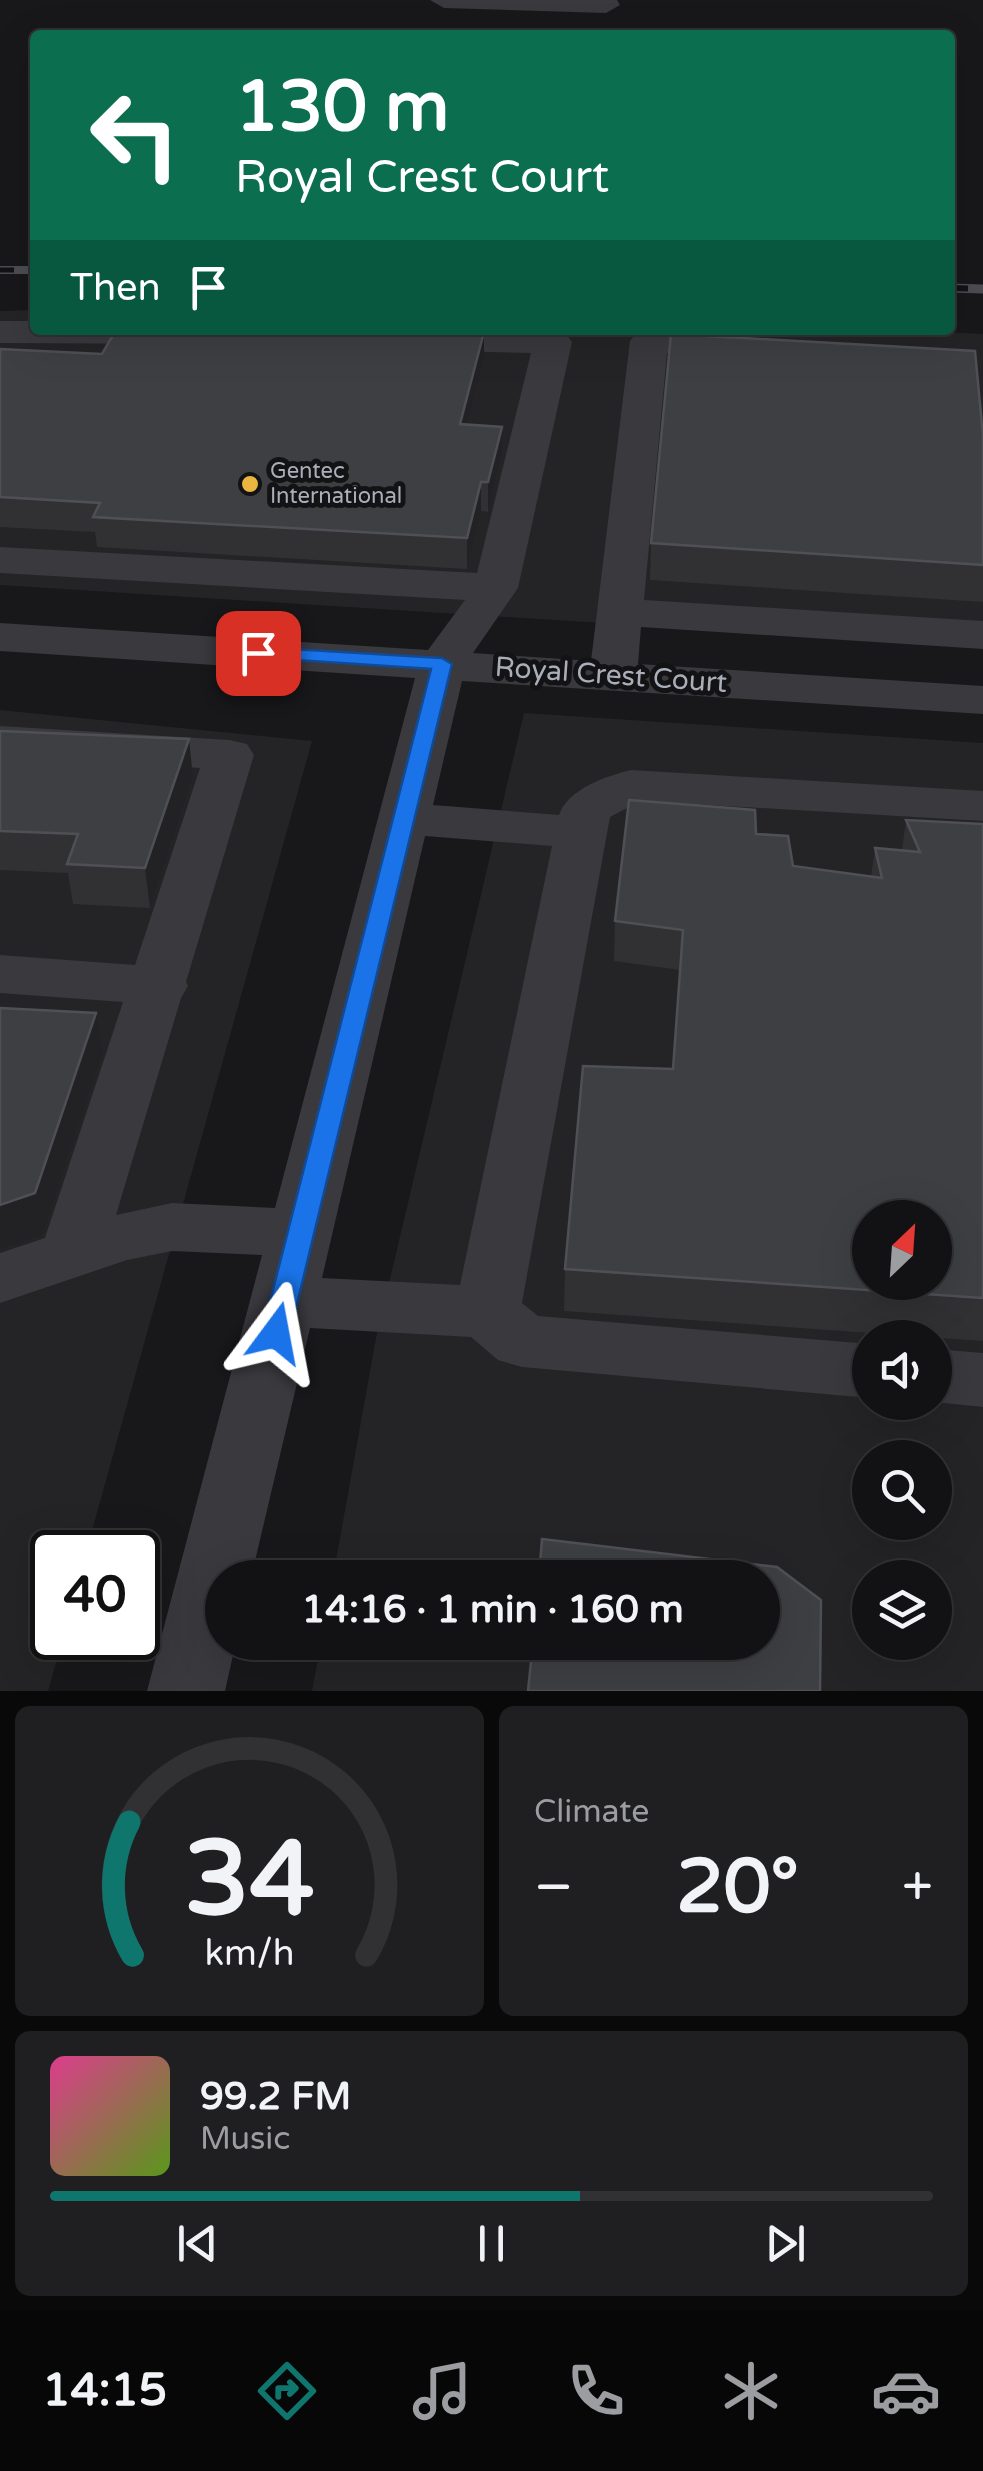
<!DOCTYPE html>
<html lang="en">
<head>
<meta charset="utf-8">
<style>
  :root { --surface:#121113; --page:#1f1f21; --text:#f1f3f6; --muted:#9c9da0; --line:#313133; --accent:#0f766e }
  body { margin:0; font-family:"Varela Round",sans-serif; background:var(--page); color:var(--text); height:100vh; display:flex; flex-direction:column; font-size:38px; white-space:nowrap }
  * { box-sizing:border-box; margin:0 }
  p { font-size:32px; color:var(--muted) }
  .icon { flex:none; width:55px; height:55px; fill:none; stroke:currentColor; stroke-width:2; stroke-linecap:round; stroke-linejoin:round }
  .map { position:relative; height:1691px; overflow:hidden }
  .side { display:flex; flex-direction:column; gap:15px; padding:15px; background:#0a090a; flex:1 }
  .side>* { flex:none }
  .hud { position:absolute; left:30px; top:30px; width:925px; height:305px; border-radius:10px; box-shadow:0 10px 40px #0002,0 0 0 2px var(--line); background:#0b6e4f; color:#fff; overflow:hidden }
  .needle { width:65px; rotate:25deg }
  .buttons { position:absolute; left:852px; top:1200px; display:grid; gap:20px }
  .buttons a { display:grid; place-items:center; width:100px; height:100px; border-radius:50%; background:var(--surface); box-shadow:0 10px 40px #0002,0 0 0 2px var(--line); font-size:50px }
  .speed { position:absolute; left:30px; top:1530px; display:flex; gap:20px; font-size:50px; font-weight:700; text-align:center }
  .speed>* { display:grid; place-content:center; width:130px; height:130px; border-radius:50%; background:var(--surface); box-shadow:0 10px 40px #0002,0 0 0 2px var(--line); line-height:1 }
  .speed .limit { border:5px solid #111; border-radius:15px; background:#fff; color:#111 }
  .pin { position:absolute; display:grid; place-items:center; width:85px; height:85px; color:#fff; margin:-42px; border-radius:20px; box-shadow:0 5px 15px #0006 }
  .me { position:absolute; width:110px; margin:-55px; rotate:13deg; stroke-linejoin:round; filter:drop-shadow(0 0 8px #0008) }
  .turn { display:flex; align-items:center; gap:35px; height:210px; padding:0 40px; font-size:45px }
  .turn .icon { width:130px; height:130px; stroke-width:2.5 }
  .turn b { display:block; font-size:70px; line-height:85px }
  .then { display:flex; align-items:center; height:95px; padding:0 40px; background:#0003; gap:20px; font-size:38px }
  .big { font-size:75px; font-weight:700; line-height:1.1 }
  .side .card { flex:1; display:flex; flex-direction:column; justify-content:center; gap:15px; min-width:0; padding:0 35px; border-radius:15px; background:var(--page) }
  .side .dial { align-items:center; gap:0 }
  .dial svg { height:260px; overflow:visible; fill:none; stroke:var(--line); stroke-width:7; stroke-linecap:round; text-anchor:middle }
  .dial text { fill:var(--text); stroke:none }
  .song { display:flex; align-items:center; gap:30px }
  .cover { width:120px; height:120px; border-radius:15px; background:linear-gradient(135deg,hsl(330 70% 55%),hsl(90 70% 35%)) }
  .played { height:10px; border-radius:5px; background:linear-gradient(90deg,var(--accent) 60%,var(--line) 60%) }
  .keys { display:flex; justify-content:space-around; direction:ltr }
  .heat { display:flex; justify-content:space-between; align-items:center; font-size:55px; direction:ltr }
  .side .tiles { flex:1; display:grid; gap:15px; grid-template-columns:1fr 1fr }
  .card:last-child { grid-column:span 2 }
  .trip { position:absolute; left:205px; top:1560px; width:575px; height:100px; border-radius:50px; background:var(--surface); box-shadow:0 10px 40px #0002,0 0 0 2px var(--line); font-weight:700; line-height:100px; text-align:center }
  .tabs { display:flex; height:160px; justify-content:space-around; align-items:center; background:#070708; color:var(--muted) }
  .tabs .icon { width:70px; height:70px }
  .tabs .selected { color:var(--accent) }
  .tabs b { font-size:45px; color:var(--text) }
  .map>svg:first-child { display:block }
  .built { fill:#242426; fill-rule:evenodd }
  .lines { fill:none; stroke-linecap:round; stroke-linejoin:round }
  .minor { fill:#39393e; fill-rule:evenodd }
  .rail-far1-casing { stroke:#4c4d53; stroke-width:8 }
  .rail-casing { stroke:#4c4d53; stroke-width:9 }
  .rail-far1 { stroke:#131214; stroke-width:5; stroke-dasharray:14; stroke-linecap:butt }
  .rail { stroke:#131214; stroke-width:6; stroke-dasharray:18; stroke-linecap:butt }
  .wall { fill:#313134 }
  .shaded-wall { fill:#222123 }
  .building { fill:#3e3f42; stroke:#4f5055; stroke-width:2.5; fill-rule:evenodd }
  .route { fill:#1a73e8; stroke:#114b97; stroke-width:2.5 }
  .poi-dot { fill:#eab63f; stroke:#131214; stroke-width:4 }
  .labels { text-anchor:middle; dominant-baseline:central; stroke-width:10; stroke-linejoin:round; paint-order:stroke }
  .far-poi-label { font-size:22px; fill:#aaaeb9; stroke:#131214; text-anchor:start }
  .street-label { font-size:28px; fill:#aaaeb9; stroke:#131214 }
</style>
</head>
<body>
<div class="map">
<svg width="983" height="1691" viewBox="0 0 983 1691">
  <rect width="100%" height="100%" fill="#181719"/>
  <!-- built -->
  <g class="built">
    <polygon points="35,310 35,330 904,330 983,334 983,647 0,585 0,311"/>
    <polygon points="0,710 312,741 86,1552 52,1552 52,1638 63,1638 48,1691 0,1691"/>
    <path d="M 524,713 L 983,743 L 983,1691 L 312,1691 L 321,1643 L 762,1642 L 762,1578 L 333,1577 L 376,1338 ZM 870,1218 L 935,1218 L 935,1282 L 870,1282 ZM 870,1338 L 935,1338 L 935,1402 L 870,1402 ZM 870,1458 L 935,1458 L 935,1522 L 870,1522 ZM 870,1578 L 935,1578 L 935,1642 L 870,1642 Z"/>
  </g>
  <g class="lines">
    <!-- minor -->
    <g class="minor">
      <polygon points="430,0 617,0 620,5 606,13 444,8"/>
      <polygon points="0,321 35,321 35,330 202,333 196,341 183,344 0,343"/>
      <path d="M 648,330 L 742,335 L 755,338 L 761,346 L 755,354 L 742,357 L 667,353 L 644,600 L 983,621 L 983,649 L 641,627 L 638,664 L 983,686 L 983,714 L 462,681 L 433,805 L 559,815 C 568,789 606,776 631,770 L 983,791 L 983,821 L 640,801 L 610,817 L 522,1303 L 538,1316 L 870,1344 L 870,1398 L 522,1367 L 498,1360 L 471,1337 L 310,1328 L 251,1578 L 222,1578 L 222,1642 L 236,1642 L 225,1691 L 147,1691 L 262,1255 L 172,1251 L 127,1260 L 0,1303 L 0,1253 L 45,1238 L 123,1002 L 0,993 L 0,955 L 135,965 L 200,768 L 0,756 L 0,726 L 229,740 L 247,744 L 254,755 L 186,982 L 188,986 L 181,998 L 116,1215 L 172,1203 L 275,1208 L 415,678 L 0,651 L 0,623 L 428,650 L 465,600 L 0,573 L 0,547 L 477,573 L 531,353 L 411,350 L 398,347 L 392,339 L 402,330 L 553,331 L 566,334 L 572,342 L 518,588 L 473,653 L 591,661 L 630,341 L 636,333 ZM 425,836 L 552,846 L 460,1285 L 322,1278 Z"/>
      <polygon points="935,1349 983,1353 983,1407 933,1402"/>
    </g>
    <!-- rail-far1 casing -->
    <g class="rail-far1-casing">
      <polyline id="rail-far1" points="0,270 35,270"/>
    </g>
    <!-- rail casing -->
    <g class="rail-casing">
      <polyline id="rail" points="950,288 983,289"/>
    </g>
    <!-- rail-far1 -->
    <use href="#rail-far1" class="rail-far1"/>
    <!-- rail -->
    <use href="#rail" class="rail"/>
  </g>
  <!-- wall -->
  <g class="wall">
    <polygon points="0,349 102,354 484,360 467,425 502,427 502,456 488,512 481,511 467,569 97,547 95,532 0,527"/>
    <polygon points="983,436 983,602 650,580 651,543"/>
    <polygon points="0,731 193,778 150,908 73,904 68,873 0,870"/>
    <polygon points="906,820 983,824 983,1341 564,1311 565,1269 673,1069 680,970 614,961 615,921 756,834 793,866 871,877 875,848 902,850"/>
  </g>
  <!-- shaded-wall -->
  <g class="shaded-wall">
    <polygon points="484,332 484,360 460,453 460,424"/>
    <polygon points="502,427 502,456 488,512 488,482"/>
    <polygon points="481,482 481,511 467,569 467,538"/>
    <polygon points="189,739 193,778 150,908 145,868"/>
    <polygon points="96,1013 102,1054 42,1235 0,1249 0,1205"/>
  </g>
  <!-- building -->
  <g class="building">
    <polygon points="116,330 442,330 484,332 460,424 502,427 488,482 481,482 467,538 93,517 100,503 0,497 0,349 102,354"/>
    <polygon points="671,334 975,351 983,436 983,565 651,543"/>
    <polygon points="0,731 189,739 145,868 67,864 78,834 0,831"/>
    <path d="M 629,800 L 755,810 L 756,834 L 788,836 L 793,866 L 882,878 L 875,848 L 920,852 L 906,820 L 983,824 L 983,1298 L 565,1269 L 583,1066 L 673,1069 L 683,930 L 615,921 ZM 870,1218 L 935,1218 L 935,1282 L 870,1282 Z"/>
    <polygon points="0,1008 96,1013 35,1193 0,1205"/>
    <polygon points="542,1539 777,1567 821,1600 820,1691 528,1691 533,1642 762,1642 762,1578 539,1578"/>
  </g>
  <!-- route -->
  <polygon class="route" points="258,647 442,658 452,664 290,1333 286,1341 276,1345 266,1341 262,1333 431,669 251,657 248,653"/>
  <!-- markers -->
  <circle class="poi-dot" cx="250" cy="484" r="10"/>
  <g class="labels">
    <!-- far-poi labels -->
    <g class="far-poi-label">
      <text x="270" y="471">Gentec<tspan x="270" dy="25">International</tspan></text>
    </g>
    <!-- street labels -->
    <g class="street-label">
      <text transform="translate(611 675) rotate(4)">Royal Crest Court</text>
    </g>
  </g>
</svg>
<div class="buttons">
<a><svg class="needle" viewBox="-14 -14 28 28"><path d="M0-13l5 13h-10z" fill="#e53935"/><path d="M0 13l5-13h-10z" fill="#9c9da0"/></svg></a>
<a><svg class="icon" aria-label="sound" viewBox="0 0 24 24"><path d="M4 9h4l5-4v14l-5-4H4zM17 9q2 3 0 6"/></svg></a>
<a><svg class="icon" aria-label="search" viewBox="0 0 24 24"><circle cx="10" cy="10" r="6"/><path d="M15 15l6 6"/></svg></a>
<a><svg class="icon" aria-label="layers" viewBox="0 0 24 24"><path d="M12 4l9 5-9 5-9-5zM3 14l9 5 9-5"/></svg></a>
</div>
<div class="speed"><div class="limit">40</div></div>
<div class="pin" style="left:258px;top:653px;background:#d93025"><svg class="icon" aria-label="arrive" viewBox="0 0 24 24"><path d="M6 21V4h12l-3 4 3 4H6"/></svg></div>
<svg class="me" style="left:276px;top:1333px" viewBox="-20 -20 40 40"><path d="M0-17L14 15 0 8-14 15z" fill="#1a73e8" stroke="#fff" stroke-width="4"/></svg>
<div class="trip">14:16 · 1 min · 160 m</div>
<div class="hud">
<div class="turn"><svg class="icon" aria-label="left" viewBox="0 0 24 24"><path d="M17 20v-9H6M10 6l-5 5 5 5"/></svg><div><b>130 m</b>Royal Crest Court</div></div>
<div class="then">Then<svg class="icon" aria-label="arrive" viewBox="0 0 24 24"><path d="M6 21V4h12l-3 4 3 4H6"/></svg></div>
</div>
</div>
<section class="side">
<div class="tiles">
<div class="card dial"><svg viewBox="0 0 100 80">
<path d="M14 69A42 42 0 1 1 86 69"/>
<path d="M14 69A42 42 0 0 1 13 28" stroke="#0f766e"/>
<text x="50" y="56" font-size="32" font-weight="700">34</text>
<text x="50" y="72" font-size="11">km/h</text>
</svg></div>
<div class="card"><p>Climate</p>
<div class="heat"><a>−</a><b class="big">20°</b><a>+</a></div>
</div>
<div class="card">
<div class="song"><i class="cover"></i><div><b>99.2 FM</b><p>Music</p></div></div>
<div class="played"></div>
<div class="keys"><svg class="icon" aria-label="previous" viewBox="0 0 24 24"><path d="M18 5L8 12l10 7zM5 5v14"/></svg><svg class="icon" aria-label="pause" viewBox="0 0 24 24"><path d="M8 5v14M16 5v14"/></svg><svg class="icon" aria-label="next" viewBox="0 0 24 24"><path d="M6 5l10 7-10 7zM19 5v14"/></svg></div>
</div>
</div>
</section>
<nav class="tabs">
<b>14:15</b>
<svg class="icon selected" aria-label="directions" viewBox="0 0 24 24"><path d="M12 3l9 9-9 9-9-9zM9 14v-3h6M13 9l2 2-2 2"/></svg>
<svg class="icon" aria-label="music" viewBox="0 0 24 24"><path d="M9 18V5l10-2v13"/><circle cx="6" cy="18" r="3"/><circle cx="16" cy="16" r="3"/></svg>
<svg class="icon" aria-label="phone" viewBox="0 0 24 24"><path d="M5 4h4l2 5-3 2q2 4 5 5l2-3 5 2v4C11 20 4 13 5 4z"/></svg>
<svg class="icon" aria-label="climate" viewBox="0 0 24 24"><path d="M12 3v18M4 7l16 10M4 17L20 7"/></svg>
<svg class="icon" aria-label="car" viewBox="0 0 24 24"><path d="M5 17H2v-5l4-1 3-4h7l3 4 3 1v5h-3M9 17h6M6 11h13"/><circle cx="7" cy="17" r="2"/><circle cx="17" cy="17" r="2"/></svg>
</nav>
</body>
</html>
